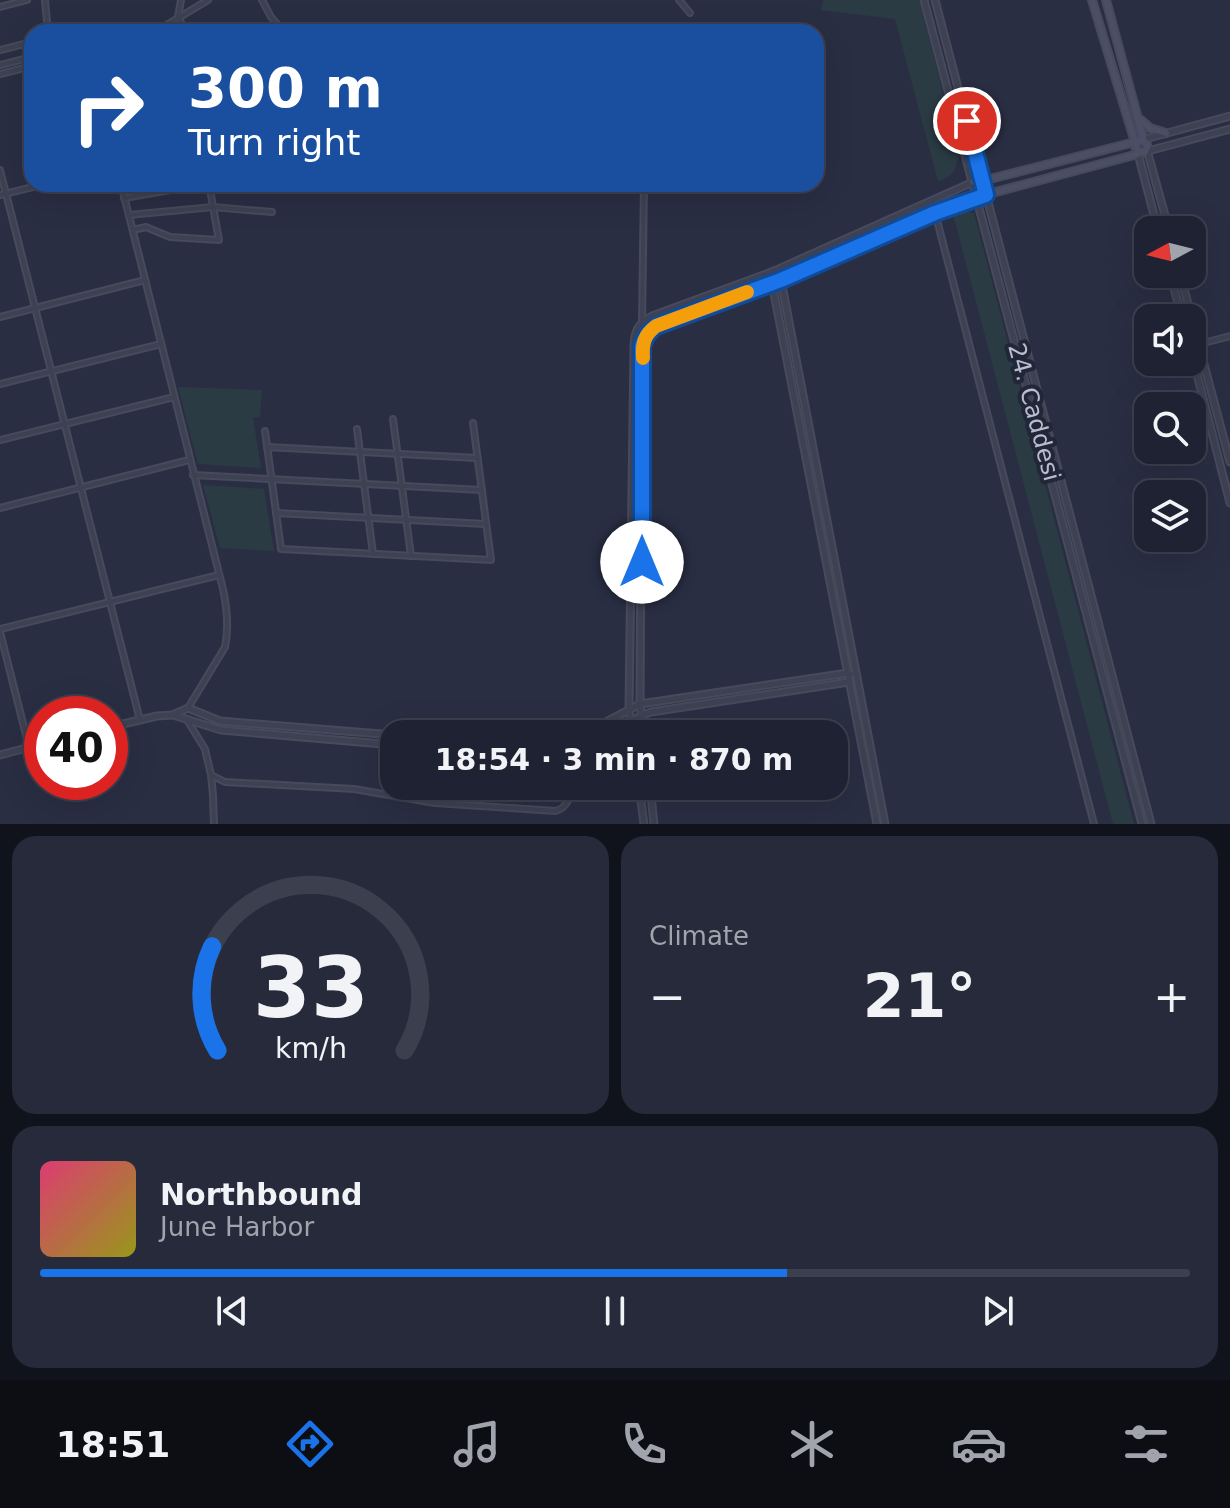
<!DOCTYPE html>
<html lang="en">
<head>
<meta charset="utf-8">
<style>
  :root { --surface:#1f2232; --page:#272a3a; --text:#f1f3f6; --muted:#a1a4ac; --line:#3c3f4d; --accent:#1a73e8 }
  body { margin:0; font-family:"DejaVu Sans",sans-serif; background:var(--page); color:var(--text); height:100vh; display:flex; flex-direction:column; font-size:30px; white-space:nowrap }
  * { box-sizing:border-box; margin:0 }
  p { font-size:26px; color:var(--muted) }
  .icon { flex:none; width:44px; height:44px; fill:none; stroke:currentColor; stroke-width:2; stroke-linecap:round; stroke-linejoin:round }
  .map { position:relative; height:824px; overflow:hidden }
  .side { display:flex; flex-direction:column; gap:12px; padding:12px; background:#11131c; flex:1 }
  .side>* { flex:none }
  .hud { position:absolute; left:24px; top:24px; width:800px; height:168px; border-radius:24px; box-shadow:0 8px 32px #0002,0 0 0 2px var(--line); background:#1a4fa0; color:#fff; overflow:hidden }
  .needle { width:52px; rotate:263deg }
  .controls { position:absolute; left:1134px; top:216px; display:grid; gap:16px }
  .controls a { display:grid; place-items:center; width:72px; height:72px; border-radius:16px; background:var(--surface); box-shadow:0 8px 32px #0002,0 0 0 2px var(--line); font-size:40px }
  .speed { position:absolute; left:24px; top:696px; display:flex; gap:16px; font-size:40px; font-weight:700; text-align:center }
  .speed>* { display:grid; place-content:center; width:104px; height:104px; border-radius:50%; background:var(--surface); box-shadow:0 8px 32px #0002,0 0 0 2px var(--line); line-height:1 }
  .speed .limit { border:12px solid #d22; background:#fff; color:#111 }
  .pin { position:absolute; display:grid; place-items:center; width:68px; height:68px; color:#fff; margin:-34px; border:4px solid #fff; border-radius:50%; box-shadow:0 2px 8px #0007 }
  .me { position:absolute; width:88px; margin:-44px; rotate:0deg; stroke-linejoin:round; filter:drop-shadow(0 0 6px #0008) }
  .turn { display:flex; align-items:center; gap:28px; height:168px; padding:0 32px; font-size:36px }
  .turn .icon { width:104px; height:104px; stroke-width:2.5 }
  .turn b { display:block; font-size:56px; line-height:68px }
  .big { font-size:60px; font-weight:800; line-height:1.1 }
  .side .tile { flex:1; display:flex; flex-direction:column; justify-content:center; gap:12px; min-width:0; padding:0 28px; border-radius:24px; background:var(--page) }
  .side .dial { align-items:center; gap:0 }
  .dial svg { height:208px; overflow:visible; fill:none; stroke:var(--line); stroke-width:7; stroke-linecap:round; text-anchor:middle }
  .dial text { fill:var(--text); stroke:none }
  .song { display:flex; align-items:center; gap:24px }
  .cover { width:96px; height:96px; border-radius:12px; background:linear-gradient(135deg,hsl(340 70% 55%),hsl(60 70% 35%)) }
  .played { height:8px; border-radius:4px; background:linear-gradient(90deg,var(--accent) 65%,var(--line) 65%) }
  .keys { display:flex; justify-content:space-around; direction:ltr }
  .heat { display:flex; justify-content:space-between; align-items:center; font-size:44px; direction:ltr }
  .side .tiles { flex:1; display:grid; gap:12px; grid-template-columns:1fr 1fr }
  .tile:last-child { grid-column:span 2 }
  .trip { position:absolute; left:380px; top:720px; width:468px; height:80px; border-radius:24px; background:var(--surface); box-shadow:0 8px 32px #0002,0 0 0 2px var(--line); font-weight:800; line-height:80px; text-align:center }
  .tab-bar { display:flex; height:128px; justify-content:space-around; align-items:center; background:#0c0e14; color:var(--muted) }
  .tab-bar .icon { width:56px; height:56px }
  .tab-bar .current { color:var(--accent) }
  .tab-bar b { font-size:36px; color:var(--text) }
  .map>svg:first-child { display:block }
  .green { fill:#2b3b44 }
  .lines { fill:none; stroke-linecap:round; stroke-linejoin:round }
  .minor-casing { stroke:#464a5c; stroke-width:8 }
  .tertiary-casing { stroke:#464a5c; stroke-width:9 }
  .secondary-casing { stroke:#464a5c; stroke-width:10 }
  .minor { stroke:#3d4152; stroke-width:4 }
  .tertiary { stroke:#3d4152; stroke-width:5 }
  .secondary { stroke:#4b4f65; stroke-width:6 }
  .route-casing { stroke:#114b97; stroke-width:20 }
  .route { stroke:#1a73e8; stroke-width:14 }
  .slow { stroke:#f59e0b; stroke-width:14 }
  .labels { text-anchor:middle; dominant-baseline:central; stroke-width:8; stroke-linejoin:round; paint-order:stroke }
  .street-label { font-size:24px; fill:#babdcc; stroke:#212638 }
</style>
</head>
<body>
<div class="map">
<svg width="1230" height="824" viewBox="0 0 1230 824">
  <rect width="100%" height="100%" fill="#292e43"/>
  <!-- green -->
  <g class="green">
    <path d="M 823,0 L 919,0 L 959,155 C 956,169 953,177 938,181 L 895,19 L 821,10 Z"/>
    <polygon points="960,210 974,213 1134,824 1113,824 953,214"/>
    <polygon points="178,387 262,390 260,417 253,417 261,468 198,464"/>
    <polygon points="203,485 264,489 274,551 220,548"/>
  </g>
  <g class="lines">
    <!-- minor casing -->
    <g class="minor-casing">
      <g id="minor">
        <polyline points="45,0 48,32"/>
        <polyline points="262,0 271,17 284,32"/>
        <polyline points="679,0 690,13"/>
        <polyline points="0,7 27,0"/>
        <polyline points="178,17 186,32"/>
        <polyline points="178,17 181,0"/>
        <polyline points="155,32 208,0"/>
        <polyline points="0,50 32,42"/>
        <polyline points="0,65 32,57"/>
        <polyline points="0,74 32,66"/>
        <polyline points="0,170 140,720"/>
        <path d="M 121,184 L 223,589 C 227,608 229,628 225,647 L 188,708"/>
        <polyline points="0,195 45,184"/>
        <polyline points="124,198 205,184"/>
        <polyline points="932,201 1094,824"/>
        <polyline points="129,215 213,207 272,212"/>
        <polyline points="133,230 146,227 170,237 219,240 209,184"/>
        <polyline points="0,317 145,280"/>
        <polyline points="642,321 644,184"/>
        <polyline points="1192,346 1230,336"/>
        <polyline points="0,384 161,344"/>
        <polyline points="393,419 411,556"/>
        <polyline points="357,429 373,554"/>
        <polyline points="265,431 281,549 491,560 473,423"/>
        <polyline points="0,440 174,397"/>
        <polyline points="267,447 477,458"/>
        <polyline points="193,475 482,490"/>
        <polyline points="0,508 189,460"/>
        <polyline points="276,513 485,524"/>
        <polyline points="0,629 219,575"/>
        <polyline points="0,632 29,747"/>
        <path d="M 187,720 L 205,749 L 211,775 L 225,782 L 354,789 L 435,803 L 555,811 C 568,808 570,797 572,786"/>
        <polyline points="211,775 213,795 214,824"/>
      </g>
    </g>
    <!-- tertiary casing -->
    <g class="tertiary-casing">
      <g id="tertiary">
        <polyline points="924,0 1142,824"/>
        <polyline points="935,0 1151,824"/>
        <polyline points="1145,139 1230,116"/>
        <polyline points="1147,150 1169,230"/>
        <polyline points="1148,151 1230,129"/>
        <polyline points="1138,154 1158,230"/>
        <polyline points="774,271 781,280 885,824"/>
        <polyline points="773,272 772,283 877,824"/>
        <polyline points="1170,274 1182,318"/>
        <polyline points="1180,274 1192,318"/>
        <polyline points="1192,319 1230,462"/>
        <polyline points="1192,355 1230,503"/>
        <polyline points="173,715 221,730 394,745"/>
        <polyline points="110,727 157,716 172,715 188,708 220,721 394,735"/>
        <polyline points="583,734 640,704 848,673 851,674"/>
        <path d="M 606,734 C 621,727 636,717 651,712 L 849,682"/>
        <path d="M 632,734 L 629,709 L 634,347 C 634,332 638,323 652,316 L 774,271 L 973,182"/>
        <path d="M 643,734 L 640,704 L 642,346 C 645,337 648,332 656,326 L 781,280 L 935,213 L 977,197"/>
        <polyline points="0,755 42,744"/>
        <polyline points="639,786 644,824"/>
        <polyline points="650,786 654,824"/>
      </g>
    </g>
    <!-- secondary casing -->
    <g class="secondary-casing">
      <g id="secondary">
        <polyline points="1092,0 1135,142 1142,140 1147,144 1147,148 1145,152 1139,152"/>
        <polyline points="1106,0 1144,141"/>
        <polyline points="1141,120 1150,128 1166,133"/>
        <polyline points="973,182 982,181 1135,142"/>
        <polyline points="977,197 1138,154 1139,152 1135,147 1136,143"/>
      </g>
    </g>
    <!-- minor -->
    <use href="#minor" class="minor"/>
    <!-- tertiary -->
    <use href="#tertiary" class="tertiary"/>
    <!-- secondary -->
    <use href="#secondary" class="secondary"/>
  </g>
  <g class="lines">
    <!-- route casing -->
    <g class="route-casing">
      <path id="route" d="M 642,562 L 642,346 C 645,337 648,332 656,326 L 781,280 L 935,213 L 986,195 L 967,121"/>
    </g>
    <!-- route -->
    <use href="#route" class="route"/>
    <!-- slow -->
    <path class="slow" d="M 643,358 C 642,344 644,335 656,326 L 747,292"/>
  </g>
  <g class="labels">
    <!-- street labels -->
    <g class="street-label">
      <text transform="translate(1034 412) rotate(75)">24. Caddesi</text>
    </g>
  </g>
</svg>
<div class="controls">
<a><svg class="needle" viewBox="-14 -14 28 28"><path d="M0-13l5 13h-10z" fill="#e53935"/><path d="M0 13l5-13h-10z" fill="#a1a4ac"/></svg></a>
<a><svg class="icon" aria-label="sound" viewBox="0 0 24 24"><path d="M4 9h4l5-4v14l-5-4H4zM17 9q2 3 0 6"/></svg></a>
<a><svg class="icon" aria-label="search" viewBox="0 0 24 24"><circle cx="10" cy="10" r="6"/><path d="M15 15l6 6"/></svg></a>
<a><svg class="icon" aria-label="layers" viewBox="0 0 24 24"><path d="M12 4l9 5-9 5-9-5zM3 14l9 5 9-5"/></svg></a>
</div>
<div class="speed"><div class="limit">40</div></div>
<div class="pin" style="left:967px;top:121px;background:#d93025"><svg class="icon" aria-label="arrive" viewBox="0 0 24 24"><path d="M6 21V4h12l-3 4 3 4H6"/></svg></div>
<svg class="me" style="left:642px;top:562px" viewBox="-20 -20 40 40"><circle r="19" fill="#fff"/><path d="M0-13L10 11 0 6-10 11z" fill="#1a73e8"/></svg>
<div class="trip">18:54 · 3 min · 870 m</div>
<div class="hud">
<div class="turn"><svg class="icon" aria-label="right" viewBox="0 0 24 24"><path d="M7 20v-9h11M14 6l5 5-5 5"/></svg><div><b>300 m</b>Turn right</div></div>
</div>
</div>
<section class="side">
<div class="tiles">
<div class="tile dial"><svg viewBox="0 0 100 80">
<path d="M14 69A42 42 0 1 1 86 69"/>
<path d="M14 69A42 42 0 0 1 12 29" stroke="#1a73e8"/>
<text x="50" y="56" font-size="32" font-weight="700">33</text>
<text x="50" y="72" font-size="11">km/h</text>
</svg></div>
<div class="tile"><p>Climate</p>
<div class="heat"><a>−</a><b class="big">21°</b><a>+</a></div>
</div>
<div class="tile">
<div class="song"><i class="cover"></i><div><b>Northbound</b><p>June Harbor</p></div></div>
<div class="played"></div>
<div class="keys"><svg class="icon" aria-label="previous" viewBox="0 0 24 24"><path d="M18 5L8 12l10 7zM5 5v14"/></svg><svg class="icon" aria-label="pause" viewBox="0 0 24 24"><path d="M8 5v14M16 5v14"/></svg><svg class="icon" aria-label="next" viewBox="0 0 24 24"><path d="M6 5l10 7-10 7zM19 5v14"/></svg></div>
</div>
</div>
</section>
<nav class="tab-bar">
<b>18:51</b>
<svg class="icon current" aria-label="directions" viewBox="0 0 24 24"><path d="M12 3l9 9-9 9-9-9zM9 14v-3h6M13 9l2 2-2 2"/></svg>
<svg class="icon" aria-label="music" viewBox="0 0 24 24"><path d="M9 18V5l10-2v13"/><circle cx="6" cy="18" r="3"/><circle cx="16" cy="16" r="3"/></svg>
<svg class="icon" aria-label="phone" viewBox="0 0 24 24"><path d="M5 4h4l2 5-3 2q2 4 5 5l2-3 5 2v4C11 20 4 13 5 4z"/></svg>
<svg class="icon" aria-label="climate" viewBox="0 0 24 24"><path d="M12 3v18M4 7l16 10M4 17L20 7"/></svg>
<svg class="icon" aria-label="car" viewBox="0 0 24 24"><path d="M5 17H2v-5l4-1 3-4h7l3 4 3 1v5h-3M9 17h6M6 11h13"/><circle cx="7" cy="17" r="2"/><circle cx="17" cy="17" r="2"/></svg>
<svg class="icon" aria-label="filters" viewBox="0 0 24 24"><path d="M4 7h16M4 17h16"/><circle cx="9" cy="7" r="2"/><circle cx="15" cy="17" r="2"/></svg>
</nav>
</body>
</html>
